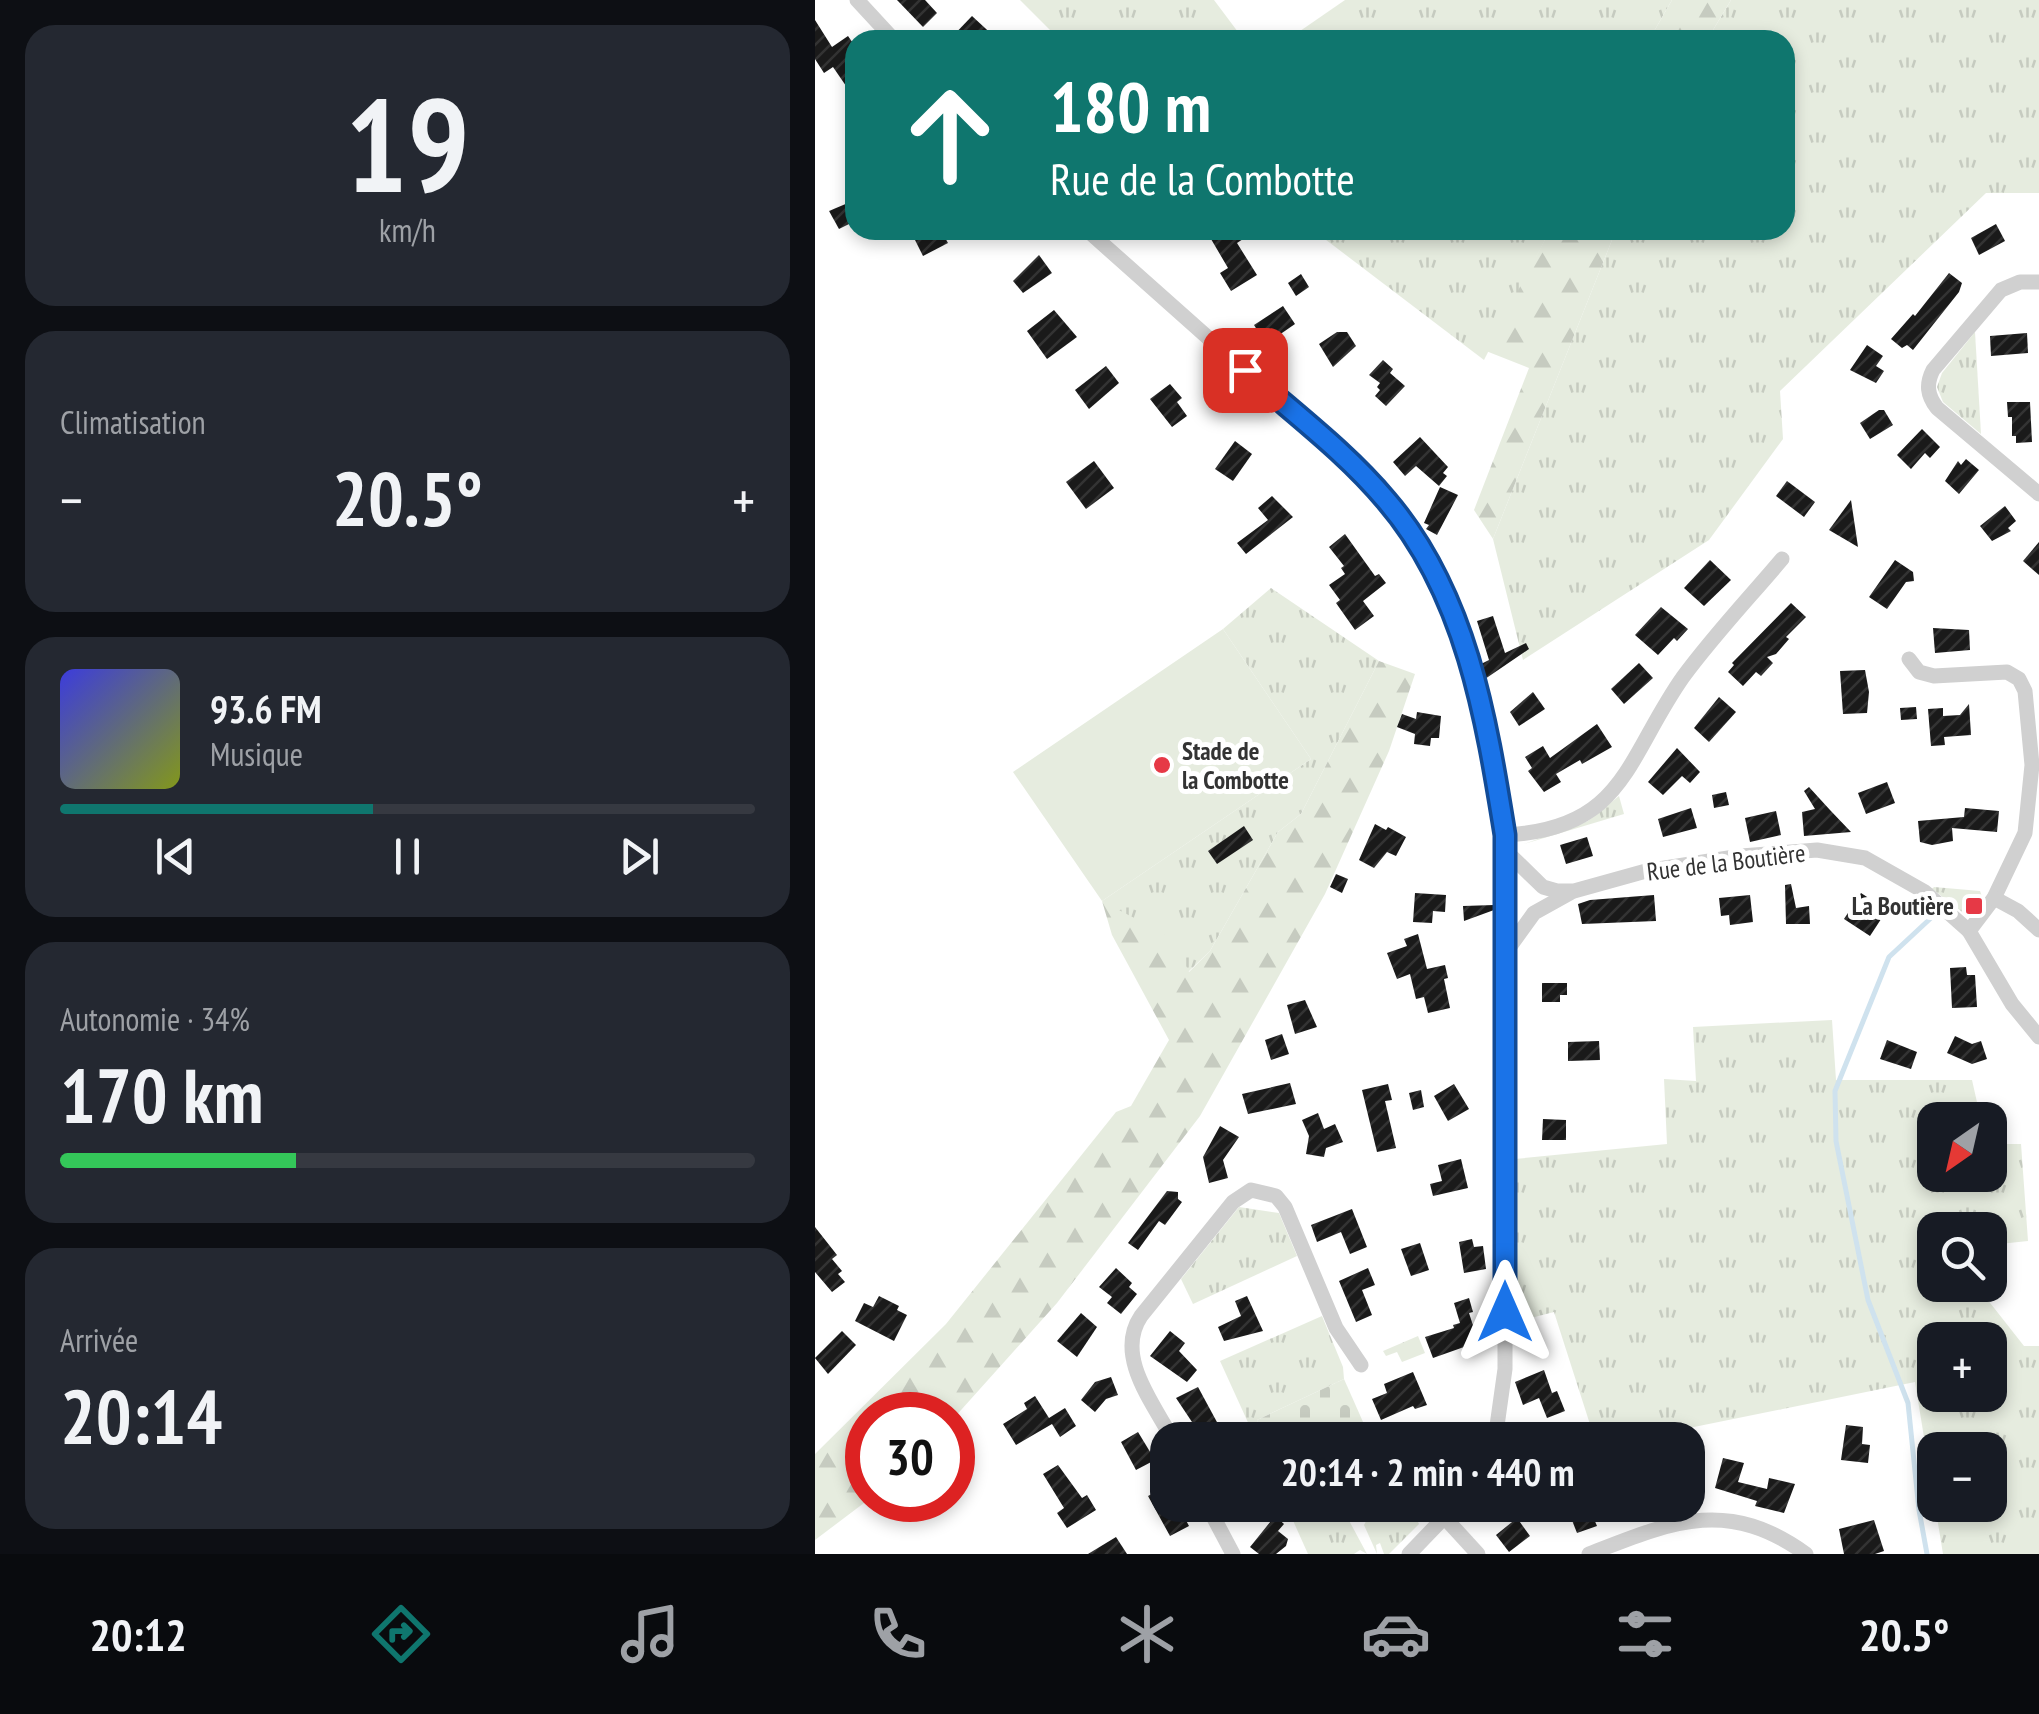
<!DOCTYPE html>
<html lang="fr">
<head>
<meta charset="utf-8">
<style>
  :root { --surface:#171b24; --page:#242831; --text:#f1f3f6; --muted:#9ea1a6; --line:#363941; --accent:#0f766e }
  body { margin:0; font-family:"PT Sans Narrow",sans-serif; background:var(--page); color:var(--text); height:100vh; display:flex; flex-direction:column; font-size:38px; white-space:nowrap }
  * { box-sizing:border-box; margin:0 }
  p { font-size:32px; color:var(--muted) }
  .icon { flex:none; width:55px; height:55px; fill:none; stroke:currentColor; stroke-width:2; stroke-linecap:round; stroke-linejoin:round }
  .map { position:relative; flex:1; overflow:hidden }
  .sheet { display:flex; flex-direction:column; gap:25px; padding:25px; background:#0d0f14; width:815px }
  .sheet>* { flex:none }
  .top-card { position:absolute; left:30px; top:30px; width:950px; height:210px; border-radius:30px; box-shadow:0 5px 15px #0003; background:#0f766e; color:#fff; overflow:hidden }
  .needle { width:65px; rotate:214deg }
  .buttons { position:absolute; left:1102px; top:1102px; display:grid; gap:20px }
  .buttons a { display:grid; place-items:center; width:90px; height:90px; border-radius:20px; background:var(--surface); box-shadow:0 5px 15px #0003; font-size:50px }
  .speed { position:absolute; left:30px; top:1392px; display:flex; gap:20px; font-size:50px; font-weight:700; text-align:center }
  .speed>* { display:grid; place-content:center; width:130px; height:130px; border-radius:50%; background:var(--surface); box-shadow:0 5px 15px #0003; line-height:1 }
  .speed .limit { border:15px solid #d22; background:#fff; color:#111 }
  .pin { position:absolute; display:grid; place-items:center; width:85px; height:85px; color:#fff; margin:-42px; border-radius:20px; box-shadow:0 5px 15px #0006 }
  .me { position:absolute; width:110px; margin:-55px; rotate:0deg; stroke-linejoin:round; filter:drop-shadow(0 0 8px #0008) }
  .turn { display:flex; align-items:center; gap:35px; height:210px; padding:0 40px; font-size:45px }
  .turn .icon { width:130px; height:130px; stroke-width:2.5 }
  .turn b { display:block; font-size:70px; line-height:85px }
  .big { font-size:75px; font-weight:800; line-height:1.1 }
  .sheet .tile { flex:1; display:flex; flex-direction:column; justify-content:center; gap:15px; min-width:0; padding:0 35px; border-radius:30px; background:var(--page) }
  .sheet .dial { align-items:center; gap:0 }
  .dial b { font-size:130px; line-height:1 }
  .song { display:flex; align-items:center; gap:30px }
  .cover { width:120px; height:120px; border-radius:15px; background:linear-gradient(135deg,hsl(240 70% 55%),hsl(70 70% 35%)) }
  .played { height:10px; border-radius:5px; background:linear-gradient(90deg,var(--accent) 45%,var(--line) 45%) }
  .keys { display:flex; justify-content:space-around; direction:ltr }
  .heat { display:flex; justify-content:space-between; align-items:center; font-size:55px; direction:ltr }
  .charge { height:15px; border-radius:8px; background:linear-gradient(90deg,#34c759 34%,var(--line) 0) }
  .trip { position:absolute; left:335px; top:1422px; width:555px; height:100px; border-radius:30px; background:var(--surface); box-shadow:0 5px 15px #0003; font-weight:800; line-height:100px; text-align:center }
  .dock { display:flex; height:160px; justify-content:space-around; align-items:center; background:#090b0e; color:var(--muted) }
  .dock .icon { width:70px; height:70px }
  .dock .on { color:var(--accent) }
  .dock b { font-size:45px; color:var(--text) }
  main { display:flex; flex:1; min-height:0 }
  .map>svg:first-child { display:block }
  .grass { fill:url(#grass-tufts); fill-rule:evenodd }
  .forest { fill:url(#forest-firs) }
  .cemetery { fill:url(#cemetery-stones) }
  .pitch { fill:#e6ecdf }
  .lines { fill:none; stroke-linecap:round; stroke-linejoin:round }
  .stream { stroke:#cfe2ee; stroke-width:5 }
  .building { fill:url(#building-hatch) }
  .minor { stroke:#d0d0d0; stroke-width:15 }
  .route-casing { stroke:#114b97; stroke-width:25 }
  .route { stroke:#1a73e8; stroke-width:18 }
  .poi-dot { fill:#e63946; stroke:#fff; stroke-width:4 }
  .labels { text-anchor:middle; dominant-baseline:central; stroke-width:10; stroke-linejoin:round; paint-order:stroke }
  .poi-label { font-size:25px; font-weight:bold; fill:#333; stroke:#fff; text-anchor:start }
  .street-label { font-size:25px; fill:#333; stroke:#fff }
</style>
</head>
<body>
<main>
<section class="sheet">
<div class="tile dial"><b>19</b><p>km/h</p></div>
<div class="tile"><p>Climatisation</p>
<div class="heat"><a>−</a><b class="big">20.5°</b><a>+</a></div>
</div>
<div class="tile">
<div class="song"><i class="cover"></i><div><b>93.6 FM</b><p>Musique</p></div></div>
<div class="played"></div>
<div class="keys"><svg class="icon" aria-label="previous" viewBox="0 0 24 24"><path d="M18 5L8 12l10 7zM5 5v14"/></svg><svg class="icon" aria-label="pause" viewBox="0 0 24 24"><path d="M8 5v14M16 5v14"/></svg><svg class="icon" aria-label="next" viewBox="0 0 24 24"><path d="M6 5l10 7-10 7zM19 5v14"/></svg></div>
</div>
<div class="tile"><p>Autonomie · 34%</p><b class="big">170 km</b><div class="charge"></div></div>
<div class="tile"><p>Arrivée</p><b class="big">20:14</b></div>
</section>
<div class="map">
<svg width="1224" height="1554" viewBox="0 0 1224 1554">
  <defs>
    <pattern id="grass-tufts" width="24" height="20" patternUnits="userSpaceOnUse" patternTransform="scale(2.5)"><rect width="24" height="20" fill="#e6ecdf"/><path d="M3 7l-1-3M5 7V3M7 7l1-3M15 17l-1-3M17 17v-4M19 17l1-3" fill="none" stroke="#c6cbc0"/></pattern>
    <pattern id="forest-firs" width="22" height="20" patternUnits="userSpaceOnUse" patternTransform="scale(2.5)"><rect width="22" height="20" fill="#e6ecdf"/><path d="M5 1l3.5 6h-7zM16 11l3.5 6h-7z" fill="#c6cbc0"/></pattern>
    <pattern id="cemetery-stones" width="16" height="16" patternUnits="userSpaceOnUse" patternTransform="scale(2.5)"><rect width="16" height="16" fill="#e6ecdf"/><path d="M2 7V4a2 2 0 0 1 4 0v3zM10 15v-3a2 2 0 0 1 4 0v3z" fill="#c6cbc0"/></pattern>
    <pattern id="building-hatch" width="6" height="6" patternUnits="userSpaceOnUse" patternTransform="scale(2.5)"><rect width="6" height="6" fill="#1a1a1a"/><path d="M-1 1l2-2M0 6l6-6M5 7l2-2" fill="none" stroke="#333"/></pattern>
  </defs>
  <rect width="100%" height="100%" fill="#fff"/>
  <!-- grass -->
  <g class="grass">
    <polygon points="205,0 399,0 429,40 245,40"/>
    <polygon points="530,0 857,0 834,40 472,40"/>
    <polygon points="916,0 1224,0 1224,193 1171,193 965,391 968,439 894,540 708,660 678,539 801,230 970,230 970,40 892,40"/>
    <polygon points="498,230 735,230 669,360"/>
    <polygon points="1160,332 1166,434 1128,402 1122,387 1127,373"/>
    <polygon points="456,588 564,661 486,814 463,832 395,951 373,972 287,901 496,759 408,629"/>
    <polygon points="804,796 809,814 709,844 773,821"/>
    <polygon points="1119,887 1165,891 1168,899 1164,905 1158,901 1153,908 1158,912 1150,914 1117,889"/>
    <path d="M 1017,1020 L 1021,1080 L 1157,1080 L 1166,1120 L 1120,1120 L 1120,1175 L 1175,1175 L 1175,1144 L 1206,1144 L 1213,1241 L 1175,1245 L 1175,1230 L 1120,1230 L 1120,1285 L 1161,1285 L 1209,1346 L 1224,1346 L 1224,1554 L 1128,1554 L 1100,1382 L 815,1440 L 780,1440 L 739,1312 L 700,1322 L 700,1159 L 852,1144 L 849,1079 L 881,1081 L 878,1027 ZM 1120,1340 L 1175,1340 L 1175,1395 L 1120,1395 ZM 1120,1450 L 1175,1450 L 1175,1505 L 1120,1505 Z"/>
    <polygon points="424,1207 464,1213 482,1256 378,1304 366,1279"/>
    <polygon points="507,1316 528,1367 529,1379 442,1420 451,1440 441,1440 405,1361"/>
    <polygon points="603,1336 610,1353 587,1362 582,1352 571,1356 568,1351"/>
    <polygon points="471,1505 480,1505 488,1522 505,1515 508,1521 530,1513 552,1554 545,1550 539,1554 493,1554"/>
    <polygon points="555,1505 595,1505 604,1524 574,1554 569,1554 565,1543 561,1545 562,1554 549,1525 557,1510"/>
  </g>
  <!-- forest -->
  <g class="forest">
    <polygon points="857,0 916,0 892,40 834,40"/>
    <polygon points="735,230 801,230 678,539 659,510 714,368 671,351"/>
    <polygon points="564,661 600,674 574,751 510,894 385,1116 242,1303 138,1419 138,1415 52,1415 53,1500 0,1540 0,1454 131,1324 301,1112 316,1106 354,1040 297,935 287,901 357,938 374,972 395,951 463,832 486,814"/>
  </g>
  <!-- cemetery -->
  <g class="cemetery">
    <polygon points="529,1379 556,1440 451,1440 442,1420"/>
    <polygon points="480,1505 527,1505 488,1523"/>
  </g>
  <!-- pitch -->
  <polygon class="pitch" points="408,629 496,759 287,901 198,772"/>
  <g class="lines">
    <!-- stream -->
    <polyline class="stream" points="1112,1554 1104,1510 1093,1403 1053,1300 1021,1141 1020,1091 1074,957 1117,917"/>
  </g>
  <!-- building -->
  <g class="building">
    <polygon points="82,0 110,0 122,13 108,27"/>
    <polygon points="157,16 183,40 134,40"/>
    <polygon points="0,20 17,47 33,36 40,46 40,99 18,67 9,73 0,59"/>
    <polygon points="40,200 40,221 24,229 14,211"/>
    <polygon points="1181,224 1190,241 1164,255 1156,238"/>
    <polygon points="95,230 119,230 128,234 133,243 108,256"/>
    <polygon points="410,230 422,230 428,239 422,243 442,275 416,291 405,273 413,268 396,239"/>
    <polygon points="224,255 237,273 208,293 198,281"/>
    <polygon points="1134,273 1147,283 1144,292 1098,350 1092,345 1087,348 1076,339 1098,314 1100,316"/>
    <polygon points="486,274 494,287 481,296 473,283"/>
    <polygon points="468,306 480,324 451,344 439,325"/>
    <polygon points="239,310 262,337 232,359 212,331"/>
    <polygon points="522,332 532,332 541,346 518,367 504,344"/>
    <polygon points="1212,333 1213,353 1176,356 1175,336"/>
    <polygon points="1052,345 1068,356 1061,366 1069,371 1061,383 1035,370"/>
    <polygon points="568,360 578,369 575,373 590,386 571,406 560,396 565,390 562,387 565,383 554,375"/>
    <polygon points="291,366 304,383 274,409 260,390"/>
    <polygon points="355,384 367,398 362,402 372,416 357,427 335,399"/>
    <polygon points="1192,402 1215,402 1217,442 1201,443 1201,436 1197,436 1197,417 1193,417"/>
    <polygon points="1064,410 1069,410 1078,425 1055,439 1045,423"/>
    <polygon points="1107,429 1125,447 1115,458 1110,453 1096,469 1082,455"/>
    <polygon points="605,437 633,467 628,473 632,476 624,486 601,466 590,476 578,462"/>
    <polygon points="420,441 437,454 418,481 400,469"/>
    <polygon points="1151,459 1164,470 1144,494 1130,481 1143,461 1146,465"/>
    <polygon points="279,461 299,488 271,509 251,482"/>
    <polygon points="972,481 1000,502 989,517 961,496"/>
    <polygon points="625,487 643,495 622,535 611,529 614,525 609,523"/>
    <polygon points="457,496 478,517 431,554 422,543 453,520 443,508"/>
    <polygon points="1036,500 1039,520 1043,547 1014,530"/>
    <polygon points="1190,506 1201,521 1193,528 1196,531 1177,541 1165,526"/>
    <polygon points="530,534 560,576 564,574 571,583 548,601 559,616 540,630 521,603 525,600 514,585 530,574 526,568 529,566 514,547"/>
    <polygon points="1224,542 1224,575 1208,561"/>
    <polygon points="895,560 916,580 889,606 869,588"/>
    <polygon points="1080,560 1098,572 1099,581 1091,582 1072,609 1054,597"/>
    <polygon points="976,603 991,617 971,637 974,639 961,654 952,657 958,663 946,676 941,672 928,686 913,672 919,665 917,663"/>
    <polygon points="846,607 873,629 862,641 859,638 843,655 820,635"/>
    <polygon points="678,616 690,653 711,643 714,649 670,679 666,664 674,660 662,621"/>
    <polygon points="1118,628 1154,630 1155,650 1120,653"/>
    <polygon points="824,663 838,678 809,704 796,689"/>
    <polygon points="1050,670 1054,692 1052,713 1028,714 1025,671"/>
    <polygon points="718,692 730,709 704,726 695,712"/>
    <polygon points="904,697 921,712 894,742 879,728"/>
    <polygon points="1154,704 1156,735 1129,737 1130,745 1116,746 1113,709 1128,708 1128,716 1145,715"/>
    <polygon points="1101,707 1102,719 1086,720 1085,708"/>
    <polygon points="602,712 626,716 624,738 616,738 615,746 599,744 600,734 582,727 587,714 601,719"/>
    <polygon points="782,724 797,747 767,764 765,760 741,774 746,782 729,792 713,771 717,768 710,757 728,746 735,758"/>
    <polygon points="862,748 885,772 875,783 867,776 848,795 833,782"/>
    <polygon points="1072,782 1080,803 1051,814 1043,793"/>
    <polygon points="994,787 1015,810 1036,832 989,836 987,812 1000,809 989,791"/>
    <polygon points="911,792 914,805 899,808 897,795"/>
    <polygon points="876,808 882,828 848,837 843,819"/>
    <polygon points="1150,808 1184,811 1182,832 1137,828 1138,841 1117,845 1105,842 1103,821 1149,817"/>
    <polygon points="961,811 966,835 935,842 930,818"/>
    <polygon points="560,824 571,830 573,827 591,837 581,856 572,852 559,868 544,860"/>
    <polygon points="429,826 438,840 402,864 393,851"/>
    <polygon points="772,837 778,856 751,864 745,845"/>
    <polygon points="521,874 533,879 527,893 515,887"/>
    <polygon points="976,884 981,908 994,906 995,924 971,924 970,885"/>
    <polygon points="600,893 631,895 630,912 618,911 617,923 598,922"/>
    <polygon points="1046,893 1072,910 1055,936 1029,919"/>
    <polygon points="839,895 841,921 767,924 763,904 775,900"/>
    <polygon points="935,895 938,922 915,925 914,915 906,916 904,898"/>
    <polygon points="679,905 679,910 649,921 648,906"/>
    <polygon points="603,934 612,969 630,965 633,978 629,979 635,1008 613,1013 609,997 601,999 595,974 582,979 572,953 592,946 589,939"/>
    <polygon points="1151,967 1152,975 1160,975 1162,1007 1137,1008 1135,968"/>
    <polygon points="727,983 752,983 752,995 745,995 745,1002 727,1002"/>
    <polygon points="490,1000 502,1027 480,1034 472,1005"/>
    <polygon points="467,1034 474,1054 456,1060 450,1040"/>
    <polygon points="1140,1036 1157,1044 1166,1041 1172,1059 1157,1064 1132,1053"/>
    <polygon points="1072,1040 1102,1052 1096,1069 1065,1059"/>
    <polygon points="784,1041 785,1060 753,1061 753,1042"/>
    <polygon points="475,1083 481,1104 433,1114 427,1094"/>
    <polygon points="573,1084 577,1100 570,1101 581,1148 562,1152 547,1090"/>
    <polygon points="639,1084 654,1109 633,1121 619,1096"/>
    <polygon points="606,1090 609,1107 598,1110 594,1093"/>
    <polygon points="503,1113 509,1129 520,1124 528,1142 511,1148 509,1157 491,1154 494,1136 487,1120"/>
    <polygon points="728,1119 751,1120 751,1140 727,1140"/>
    <polygon points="405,1126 424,1137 408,1160 413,1178 394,1183 388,1157"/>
    <polygon points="646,1159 653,1188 618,1196 615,1184 627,1181 623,1165"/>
    <polygon points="352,1191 363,1192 363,1199 367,1202 350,1225 344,1221 323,1250 313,1243"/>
    <polygon points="537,1209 552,1247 535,1254 526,1232 502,1242 496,1225"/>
    <polygon points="0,1227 22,1255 17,1259 27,1271 23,1274 30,1282 17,1292 0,1272"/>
    <polygon points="657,1239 659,1247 668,1246 671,1269 649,1273 644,1242"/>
    <polygon points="605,1243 614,1270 596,1276 586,1249"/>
    <polygon points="301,1268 317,1283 314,1287 322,1294 306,1314 292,1303 297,1297 284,1287"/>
    <polygon points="553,1268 560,1285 547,1290 557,1315 541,1322 524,1281"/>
    <polygon points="64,1296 84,1306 82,1310 92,1315 79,1341 40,1321 49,1303 58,1307"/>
    <polygon points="432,1296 448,1331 409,1341 403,1327 426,1316 420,1301"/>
    <polygon points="654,1298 658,1312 654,1313 666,1350 651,1354 649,1347 618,1358 610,1337 639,1328 638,1325 645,1323 639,1303"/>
    <polygon points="266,1313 282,1327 262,1357 242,1341"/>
    <polygon points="27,1331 41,1345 13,1374 0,1358"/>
    <polygon points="355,1331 370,1343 364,1351 382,1370 372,1382 335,1356"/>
    <polygon points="729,1370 737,1393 742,1391 750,1411 732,1418 724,1398 708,1405 700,1382"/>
    <polygon points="598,1372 612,1405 600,1409 598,1406 566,1420 557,1399 572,1393 569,1384"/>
    <polygon points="296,1377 303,1395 291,1399 280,1412 266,1400 280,1382"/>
    <polygon points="383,1387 403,1424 385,1434 361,1398"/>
    <polygon points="220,1396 234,1418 250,1408 261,1426 245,1437 237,1424 201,1445 188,1424 212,1409 209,1403"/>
    <polygon points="1031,1425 1048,1427 1047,1444 1055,1445 1053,1463 1026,1460"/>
    <polygon points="323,1432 340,1460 321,1470 306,1442"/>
    <polygon points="908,1458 929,1463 923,1482 952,1489 954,1478 980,1484 969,1513 940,1506 942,1501 900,1488"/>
    <polygon points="243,1465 267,1498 272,1495 281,1510 252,1528 242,1513 249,1508 228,1474"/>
    <polygon points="352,1486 352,1505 363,1505 374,1526 355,1536 333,1496"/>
    <polygon points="751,1505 773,1505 782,1526 762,1533"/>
    <polygon points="460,1516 469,1524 463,1531 473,1539 471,1546 461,1554 444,1554 435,1547"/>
    <polygon points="702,1518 715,1536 694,1552 681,1535"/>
    <polygon points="1059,1520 1069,1551 1060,1554 1029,1554 1024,1529"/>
    <polygon points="301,1537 312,1554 273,1554"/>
  </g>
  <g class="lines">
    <!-- minor -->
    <g class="minor">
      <polyline points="42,0 79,40"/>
      <polyline points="272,230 553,480 571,500 609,553 644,622 681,779 690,835 690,1369 680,1440"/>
      <path d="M 1224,282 L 1205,282 L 1186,290 L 1118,370 C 1111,384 1112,395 1122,408 L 1224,494"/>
      <polyline points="1094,659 1104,672 1119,676 1192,672 1204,679 1210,691 1217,765 1210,833 1179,898 1154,931"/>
      <path d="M 690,835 C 810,829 811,758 868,677 C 898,636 934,598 967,559"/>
      <polyline points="690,850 728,887 742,891 759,891 831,871 926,856 1002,850 1050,858 1110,892 1154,931 1197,1004 1224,1037"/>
      <polyline points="1179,898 1203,911 1224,930"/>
      <polyline points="693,949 719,913 755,893"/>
      <path d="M 358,1440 C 339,1404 299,1356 326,1316 L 418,1202 L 436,1190 L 461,1196 L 470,1207 L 521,1328 L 546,1365"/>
      <polyline points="392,1505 418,1554"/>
      <polyline points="630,1518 663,1554"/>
      <polyline points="594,1554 641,1505"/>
      <path d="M 774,1554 C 856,1522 912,1497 991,1554"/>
    </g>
  </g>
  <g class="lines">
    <!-- route casing -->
    <g class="route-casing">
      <path id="route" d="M 430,370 C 477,412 530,451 571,500 C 651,593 671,717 690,835 L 690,1312"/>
    </g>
    <!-- route -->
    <use href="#route" class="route"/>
  </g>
  <!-- markers -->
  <g class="poi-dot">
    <circle cx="347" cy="765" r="10"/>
    <rect x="1149" y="896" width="20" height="20" rx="5"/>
  </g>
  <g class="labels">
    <!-- poi labels -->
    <g class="poi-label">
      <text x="367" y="751">Stade de<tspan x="367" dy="29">la Combotte</tspan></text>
      <text x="1139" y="906" text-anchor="end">La Boutière</text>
    </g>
    <!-- street labels -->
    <g class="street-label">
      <text transform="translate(911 862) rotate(-7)">Rue de la Boutière</text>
    </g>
  </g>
</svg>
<div class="buttons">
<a><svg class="needle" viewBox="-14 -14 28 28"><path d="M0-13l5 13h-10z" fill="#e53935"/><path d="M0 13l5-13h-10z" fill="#9ea1a6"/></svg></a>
<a><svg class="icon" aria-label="search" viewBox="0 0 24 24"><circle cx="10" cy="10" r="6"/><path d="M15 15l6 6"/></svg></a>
<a>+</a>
<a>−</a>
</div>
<div class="speed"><div class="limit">30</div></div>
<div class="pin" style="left:430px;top:370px;background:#d93025"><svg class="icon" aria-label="arrive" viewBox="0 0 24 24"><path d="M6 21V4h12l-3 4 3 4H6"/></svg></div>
<svg class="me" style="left:690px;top:1312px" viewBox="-20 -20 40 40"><path d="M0-17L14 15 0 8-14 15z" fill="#1a73e8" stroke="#fff" stroke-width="4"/></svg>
<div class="trip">20:14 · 2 min · 440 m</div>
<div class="top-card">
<div class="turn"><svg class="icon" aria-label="ahead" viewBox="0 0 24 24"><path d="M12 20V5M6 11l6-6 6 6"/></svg><div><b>180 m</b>Rue de la Combotte</div></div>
</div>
</div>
</main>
<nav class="dock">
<b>20:12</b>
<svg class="icon on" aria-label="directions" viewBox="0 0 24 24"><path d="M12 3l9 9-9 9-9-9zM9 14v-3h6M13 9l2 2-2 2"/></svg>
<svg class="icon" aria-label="music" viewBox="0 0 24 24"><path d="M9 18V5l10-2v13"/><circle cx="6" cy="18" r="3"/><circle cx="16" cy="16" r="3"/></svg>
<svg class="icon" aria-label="phone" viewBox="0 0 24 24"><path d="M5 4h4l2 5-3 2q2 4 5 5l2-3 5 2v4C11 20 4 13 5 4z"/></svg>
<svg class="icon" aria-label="climate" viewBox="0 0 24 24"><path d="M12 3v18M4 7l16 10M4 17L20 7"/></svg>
<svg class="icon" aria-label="car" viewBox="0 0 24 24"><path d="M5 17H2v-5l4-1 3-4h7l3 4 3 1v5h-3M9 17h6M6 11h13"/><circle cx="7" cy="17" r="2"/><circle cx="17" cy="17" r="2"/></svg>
<svg class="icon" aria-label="filters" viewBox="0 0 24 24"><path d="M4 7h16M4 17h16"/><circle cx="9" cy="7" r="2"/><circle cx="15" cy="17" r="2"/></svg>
<b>20.5°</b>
</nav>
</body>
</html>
